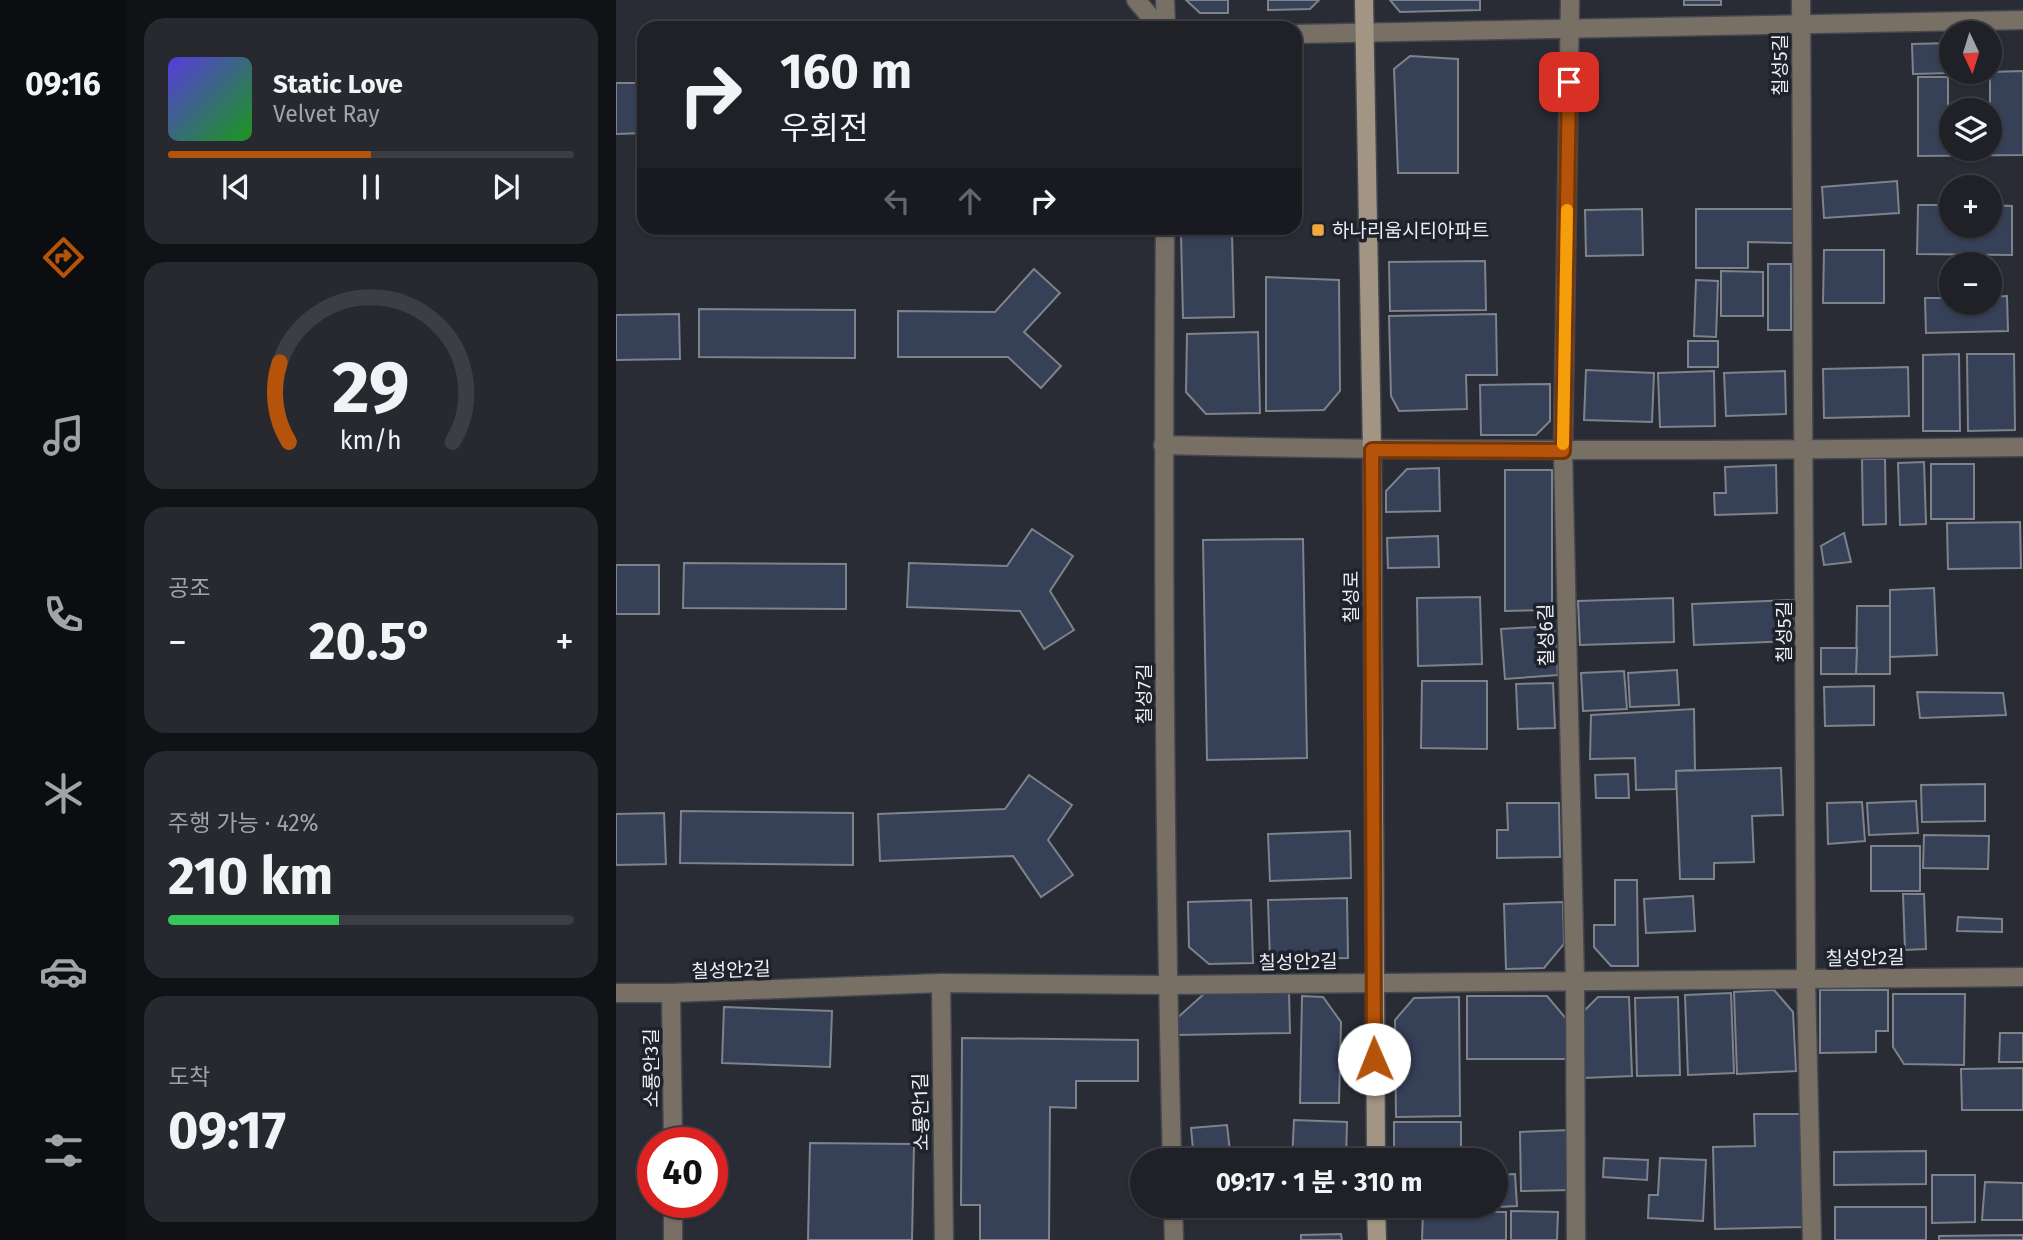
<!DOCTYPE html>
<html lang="ko">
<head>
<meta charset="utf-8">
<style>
  :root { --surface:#1f2127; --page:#27292f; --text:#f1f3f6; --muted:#a1a3a7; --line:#3c3e44; --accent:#b45309 }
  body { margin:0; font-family:"Fira Sans","Noto Sans KR",sans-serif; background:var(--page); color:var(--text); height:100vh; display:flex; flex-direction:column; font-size:26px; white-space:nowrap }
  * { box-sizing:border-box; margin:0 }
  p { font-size:23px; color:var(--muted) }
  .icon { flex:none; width:38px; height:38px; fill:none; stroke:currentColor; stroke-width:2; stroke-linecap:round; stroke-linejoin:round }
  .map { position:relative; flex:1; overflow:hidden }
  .panel { display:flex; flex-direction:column; gap:18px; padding:18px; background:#111215; width:490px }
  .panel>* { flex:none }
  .guide { position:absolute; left:21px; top:21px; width:665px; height:214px; border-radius:21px; box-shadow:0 2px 5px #0004,0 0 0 2px var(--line); background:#1f2127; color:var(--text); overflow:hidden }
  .needle { width:46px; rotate:176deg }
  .fabs { position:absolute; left:1323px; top:21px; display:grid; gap:14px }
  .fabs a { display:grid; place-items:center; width:63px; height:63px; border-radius:50%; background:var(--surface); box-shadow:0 2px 5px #0004,0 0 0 2px var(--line); font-size:35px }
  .speed { position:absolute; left:21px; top:1127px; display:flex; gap:14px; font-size:35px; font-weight:700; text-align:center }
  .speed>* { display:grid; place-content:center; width:91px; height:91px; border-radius:50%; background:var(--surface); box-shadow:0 2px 5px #0004,0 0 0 2px var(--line); line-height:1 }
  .speed .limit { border:10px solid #d22; background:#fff; color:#111 }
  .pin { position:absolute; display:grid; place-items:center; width:60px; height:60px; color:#fff; margin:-30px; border-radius:14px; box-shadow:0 4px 10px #0006 }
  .me { position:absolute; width:77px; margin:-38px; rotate:359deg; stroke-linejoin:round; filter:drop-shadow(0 0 5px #0008) }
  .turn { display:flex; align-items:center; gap:24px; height:147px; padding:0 28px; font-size:32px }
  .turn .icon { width:91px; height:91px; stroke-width:2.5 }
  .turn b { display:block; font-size:49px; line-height:60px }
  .lanes { display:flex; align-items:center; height:66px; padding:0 28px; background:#0003; justify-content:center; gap:35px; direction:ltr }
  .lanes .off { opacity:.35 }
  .big { font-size:52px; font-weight:700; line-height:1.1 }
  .panel .tile { flex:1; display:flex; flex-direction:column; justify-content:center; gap:10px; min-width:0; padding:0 24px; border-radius:21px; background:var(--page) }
  .panel .dial { align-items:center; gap:0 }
  .dial svg { height:182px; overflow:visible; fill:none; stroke:var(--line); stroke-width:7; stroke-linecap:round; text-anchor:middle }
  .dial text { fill:var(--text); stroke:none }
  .song { display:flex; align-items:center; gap:21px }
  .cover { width:84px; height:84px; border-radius:10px; background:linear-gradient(135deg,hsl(250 70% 55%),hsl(120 70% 35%)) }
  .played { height:7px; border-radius:4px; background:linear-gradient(90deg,var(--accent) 50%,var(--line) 50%) }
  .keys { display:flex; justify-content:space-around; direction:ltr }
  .heat { display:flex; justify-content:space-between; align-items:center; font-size:38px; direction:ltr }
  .charge { height:10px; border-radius:5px; background:linear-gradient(90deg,#34c759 42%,var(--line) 0) }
  .trip { position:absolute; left:514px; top:1148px; width:378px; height:70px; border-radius:35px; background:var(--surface); box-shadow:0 2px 5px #0004,0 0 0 2px var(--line); font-weight:700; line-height:70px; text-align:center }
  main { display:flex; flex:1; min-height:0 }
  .tabs { display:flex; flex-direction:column; width:126px; justify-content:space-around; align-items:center; background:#0c0d10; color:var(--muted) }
  .tabs .icon { width:49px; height:49px }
  .tabs .active { color:var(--accent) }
  .tabs b { font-size:32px; color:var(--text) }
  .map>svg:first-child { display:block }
  .building { fill:#364057; stroke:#7d828b; stroke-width:2 }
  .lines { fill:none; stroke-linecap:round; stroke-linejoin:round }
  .street-casing { stroke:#44474f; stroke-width:21 }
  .secondary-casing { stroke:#44474f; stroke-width:21 }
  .street { stroke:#786f65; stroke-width:18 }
  .secondary { stroke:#a29584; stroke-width:18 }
  .route-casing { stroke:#753606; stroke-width:18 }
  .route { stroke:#b45309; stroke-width:12 }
  .slow { stroke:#f59e0b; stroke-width:12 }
  .poi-dot { fill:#efa73e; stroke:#1f222a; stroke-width:2.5 }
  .labels { text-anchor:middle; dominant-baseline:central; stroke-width:7; stroke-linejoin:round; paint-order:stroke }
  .street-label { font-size:19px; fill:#eceef3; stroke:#1f222a }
  .poi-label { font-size:19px; fill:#eceef3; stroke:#1f222a; text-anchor:start }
</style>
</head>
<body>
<main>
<nav class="tabs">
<b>09:16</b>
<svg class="icon active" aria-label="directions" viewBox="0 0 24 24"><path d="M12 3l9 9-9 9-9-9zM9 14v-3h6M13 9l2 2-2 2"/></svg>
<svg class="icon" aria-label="music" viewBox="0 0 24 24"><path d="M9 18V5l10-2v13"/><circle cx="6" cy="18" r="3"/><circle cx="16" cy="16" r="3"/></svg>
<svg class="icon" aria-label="phone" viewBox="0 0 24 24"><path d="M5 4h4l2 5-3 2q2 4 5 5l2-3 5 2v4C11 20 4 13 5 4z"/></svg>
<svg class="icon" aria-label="climate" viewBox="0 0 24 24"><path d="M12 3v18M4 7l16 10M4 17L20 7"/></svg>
<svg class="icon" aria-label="car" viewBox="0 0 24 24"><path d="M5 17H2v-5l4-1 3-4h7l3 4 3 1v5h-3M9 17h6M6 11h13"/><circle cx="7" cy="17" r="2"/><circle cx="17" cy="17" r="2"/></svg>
<svg class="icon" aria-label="filters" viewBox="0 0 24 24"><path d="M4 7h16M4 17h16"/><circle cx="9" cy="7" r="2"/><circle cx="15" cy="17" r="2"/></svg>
</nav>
<section class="panel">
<div class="tile">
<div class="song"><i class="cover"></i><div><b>Static Love</b><p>Velvet Ray</p></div></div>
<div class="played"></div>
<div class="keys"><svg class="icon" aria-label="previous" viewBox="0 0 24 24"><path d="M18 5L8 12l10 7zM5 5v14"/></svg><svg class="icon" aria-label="pause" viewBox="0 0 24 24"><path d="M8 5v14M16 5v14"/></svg><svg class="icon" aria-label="next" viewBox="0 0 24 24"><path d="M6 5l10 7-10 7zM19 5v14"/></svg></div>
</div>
<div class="tile dial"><svg viewBox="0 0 100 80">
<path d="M14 69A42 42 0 1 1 86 69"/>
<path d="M14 69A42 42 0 0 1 10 34" stroke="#b45309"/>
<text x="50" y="56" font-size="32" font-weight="700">29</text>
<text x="50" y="72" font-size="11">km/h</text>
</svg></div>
<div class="tile"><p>공조</p>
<div class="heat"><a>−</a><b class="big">20.5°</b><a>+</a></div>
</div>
<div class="tile"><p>주행 가능 · 42%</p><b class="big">210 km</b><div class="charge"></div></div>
<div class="tile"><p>도착</p><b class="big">09:17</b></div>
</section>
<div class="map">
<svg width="1407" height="1240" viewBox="0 0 1407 1240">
  <rect width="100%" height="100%" fill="#292c34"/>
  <!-- building -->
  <g class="building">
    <polygon points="570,0 612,0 612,13 584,13"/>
    <polygon points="652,0 703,0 694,9 652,10"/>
    <polygon points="774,0 864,0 864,10 784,12"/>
    <rect x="1068" y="0" width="37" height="5"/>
    <polygon points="1334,43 1335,73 1297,74 1296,44"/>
    <polygon points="794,56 842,59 842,173 782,173 778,69"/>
    <polygon points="1407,71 1407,155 1302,156 1302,77 1332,77 1332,131 1335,131 1335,149 1374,149 1374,72"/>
    <polygon points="0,83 28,83 28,133 0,134"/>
    <polygon points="1281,181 1283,213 1208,218 1206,187"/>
    <polygon points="1302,205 1335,205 1335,226 1374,226 1374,205 1396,206 1396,255 1301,254"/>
    <polygon points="1026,209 1027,255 970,256 969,210"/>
    <polygon points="1080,209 1177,209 1177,243 1132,242 1132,268 1080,268"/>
    <polygon points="616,233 618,317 567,318 565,234"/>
    <polygon points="1208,250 1268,250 1268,303 1207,303"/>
    <polygon points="869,261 870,310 774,311 773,262"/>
    <rect x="1152" y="264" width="23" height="66"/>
    <polygon points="418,269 444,293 408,332 445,366 425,388 392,357 282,357 282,311 379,312"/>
    <polygon points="1105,271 1147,272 1147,316 1105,316"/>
    <polygon points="650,277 723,280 724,391 708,410 650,411"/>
    <polygon points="1080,280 1102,281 1100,337 1078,336"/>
    <polygon points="1391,296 1392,331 1310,333 1309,298 1335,298 1335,303 1374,303 1374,297"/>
    <polygon points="83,309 239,310 239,358 83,357"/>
    <polygon points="63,314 64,359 0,360 0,315"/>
    <polygon points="880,314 881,375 850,375 851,409 783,411 775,396 773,316"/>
    <polygon points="642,332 644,413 590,414 570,392 571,334"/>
    <rect x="1072" y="341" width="30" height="26"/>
    <polygon points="1343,354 1344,431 1307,431 1307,355"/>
    <polygon points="1351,354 1398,354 1399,430 1352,431"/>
    <polygon points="1292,367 1293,416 1208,418 1207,369"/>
    <polygon points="970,370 1038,373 1036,422 968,420"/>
    <polygon points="1098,371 1099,426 1044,427 1042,373"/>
    <polygon points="1169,371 1170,414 1110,416 1108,373"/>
    <polygon points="934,384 934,421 920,435 865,435 864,385"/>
    <polygon points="1246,459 1269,459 1270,524 1247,525"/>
    <polygon points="1308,462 1310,524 1284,525 1282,463"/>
    <rect x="1315" y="464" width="43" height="55"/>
    <polygon points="1160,465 1161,513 1099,515 1098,493 1110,493 1109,467"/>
    <polygon points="823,468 824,511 770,512 770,491 791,469"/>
    <polygon points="889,470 936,470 936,610 889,611"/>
    <polygon points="1404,522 1405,568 1332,569 1331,523"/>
    <polygon points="416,529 457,556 434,591 458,630 428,649 404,611 291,607 293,563 391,566"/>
    <polygon points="1228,533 1235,562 1208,565 1205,546"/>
    <polygon points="822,536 823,567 772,568 771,538"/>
    <polygon points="687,539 691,758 591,760 587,540"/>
    <polygon points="68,563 230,564 230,609 67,608"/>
    <rect x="0" y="565" width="43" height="49"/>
    <polygon points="1318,588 1321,655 1274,657 1274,590"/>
    <polygon points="864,597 866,664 802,666 801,598"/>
    <polygon points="1057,598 1058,642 964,645 962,601"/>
    <polygon points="1177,600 1178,641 1078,645 1076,604"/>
    <polygon points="1241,606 1274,606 1274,674 1240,674"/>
    <polygon points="938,626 942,675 889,679 885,629"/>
    <polygon points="1205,648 1241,648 1240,674 1205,674"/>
    <polygon points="1061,670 1063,705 1014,707 1012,673"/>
    <polygon points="1008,671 1011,709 967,711 965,673"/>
    <polygon points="806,681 871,681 871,749 805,748"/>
    <polygon points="937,683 939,728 902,729 900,684"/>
    <polygon points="1258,686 1258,725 1209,726 1208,687"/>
    <polygon points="1301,692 1387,693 1390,715 1304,718"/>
    <polygon points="1078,709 1079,770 1060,771 1060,789 1020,790 1019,758 974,759 975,715"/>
    <polygon points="1165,768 1167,815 1136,816 1138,862 1098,863 1098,879 1064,879 1060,771"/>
    <polygon points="1012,774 1013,798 980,798 979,775"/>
    <polygon points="413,775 456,805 432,840 457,875 425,897 397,856 264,861 262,814 389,809"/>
    <polygon points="1369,784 1369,821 1306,822 1305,785"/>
    <polygon points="1300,801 1302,833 1253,835 1251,803"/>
    <polygon points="1246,802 1249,841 1212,844 1211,803"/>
    <polygon points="891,803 943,803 944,857 881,858 881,830 892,830"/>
    <polygon points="65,811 237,813 237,865 64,863"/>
    <polygon points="48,813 50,864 0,865 0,814"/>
    <polygon points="734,831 735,878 654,881 652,834"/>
    <polygon points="1308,835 1373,836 1372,869 1307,868"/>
    <rect x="1255" y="846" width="49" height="45"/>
    <polygon points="999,880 1021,880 1022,966 995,966 978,947 978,925 999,925"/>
    <polygon points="1287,894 1308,894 1310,949 1289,950"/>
    <polygon points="1077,896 1079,931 1030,933 1028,899"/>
    <polygon points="731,898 732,958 654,960 652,900"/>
    <polygon points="635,900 637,963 593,964 573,947 572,902"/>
    <polygon points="947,902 948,944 928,968 890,969 888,904"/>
    <polygon points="1342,917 1386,919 1386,932 1341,931"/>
    <polygon points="1158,990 1177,1012 1180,1071 1121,1074 1118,992"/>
    <polygon points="1204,990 1272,990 1272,1031 1260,1031 1260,1052 1204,1053"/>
    <polygon points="673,991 674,1033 561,1035 560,1019 589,993"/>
    <polygon points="1115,993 1118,1073 1072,1075 1069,995"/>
    <polygon points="1277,994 1349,994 1348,1065 1288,1064 1277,1047"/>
    <polygon points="686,996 707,997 725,1022 723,1103 684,1103"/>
    <polygon points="851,996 931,996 952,1021 953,1059 851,1059"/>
    <polygon points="843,997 844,1116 780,1117 779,1020 798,998"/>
    <polygon points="982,997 1013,997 1016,1076 968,1078 966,1013"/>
    <polygon points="1062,997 1064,1075 1021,1076 1019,998"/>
    <polygon points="108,1007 216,1011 214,1067 106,1063"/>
    <polygon points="1384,1033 1407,1033 1407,1062 1383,1062"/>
    <polygon points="346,1038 522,1040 522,1081 460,1081 460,1108 434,1107 433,1240 364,1240 364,1205 345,1205"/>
    <polygon points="1407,1068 1407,1110 1346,1110 1345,1069"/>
    <polygon points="1138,1114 1184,1114 1187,1227 1099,1229 1097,1147 1139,1146"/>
    <polygon points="678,1120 731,1122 730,1160 676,1160"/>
    <rect x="778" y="1122" width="67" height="38"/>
    <polygon points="611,1125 615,1160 578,1160 575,1128"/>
    <polygon points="953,1130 955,1190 905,1191 904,1132"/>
    <polygon points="194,1143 298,1144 296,1240 192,1240"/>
    <polygon points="1310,1151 1310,1184 1218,1185 1218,1152"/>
    <polygon points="988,1158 1032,1160 1031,1180 987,1177"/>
    <polygon points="1044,1158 1090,1160 1087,1221 1032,1218 1033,1195 1042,1195"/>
    <polygon points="899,1174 901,1206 860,1208 860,1206 880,1206 880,1175"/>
    <polygon points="1316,1175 1359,1175 1359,1222 1316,1223"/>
    <polygon points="1369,1182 1407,1183 1407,1220 1366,1220"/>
    <rect x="1219" y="1207" width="91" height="33"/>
    <polygon points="895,1211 942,1212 941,1240 895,1240"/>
    <polygon points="807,1212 890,1212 890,1240 806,1240"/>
    <polygon points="725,1234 726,1240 685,1240 685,1235"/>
    <polygon points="1407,1235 1407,1240 1323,1240 1323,1236"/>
  </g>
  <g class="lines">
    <!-- street casing -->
    <g class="street-casing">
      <g id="street">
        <polyline points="520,0 544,28"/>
        <polyline points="549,0 550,28"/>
        <polyline points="954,0 947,451 959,980 960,1240"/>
        <polyline points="1185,0 1190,980 1196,1240"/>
        <polyline points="679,34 1407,20"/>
        <path d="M 549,228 C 547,538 548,849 556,1160"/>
        <path d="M 547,445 C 834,452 1120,451 1407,447"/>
        <polyline points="325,983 328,1240"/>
        <polyline points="0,993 55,993 325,983 551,985 1407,977"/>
        <polyline points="55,993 57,1143"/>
        <polyline points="57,1202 57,1240"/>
        <polyline points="557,1206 558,1240"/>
      </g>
    </g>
    <!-- secondary casing -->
    <g class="secondary-casing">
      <g id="secondary">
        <polyline points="748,0 756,450 760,1160"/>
        <polyline points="760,1206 761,1240"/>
      </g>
    </g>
    <!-- street -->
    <use href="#street" class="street"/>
    <!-- secondary -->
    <use href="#secondary" class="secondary"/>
  </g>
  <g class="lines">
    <!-- route casing -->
    <g class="route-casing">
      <polyline id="route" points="758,1059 756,450 947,451 953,82"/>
    </g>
    <!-- route -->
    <use href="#route" class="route"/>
    <!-- slow -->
    <polyline class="slow" points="947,444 951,210"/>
  </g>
  <!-- markers -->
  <rect class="poi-dot" x="695" y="223" width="14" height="14" rx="3.5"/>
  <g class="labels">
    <!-- street labels -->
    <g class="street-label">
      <text transform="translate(1164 65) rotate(-90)">칠성5길</text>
      <text transform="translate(735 597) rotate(-90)">칠성로</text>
      <text transform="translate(1168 632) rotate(-90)">칠성5길</text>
      <text transform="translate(930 635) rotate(-91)">칠성6길</text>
      <text transform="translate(528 694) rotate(-90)">칠성7길</text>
      <text transform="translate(1249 958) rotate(-1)">칠성안2길</text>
      <text transform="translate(682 962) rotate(-1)">칠성안2길</text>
      <text transform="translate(115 970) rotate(-2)">칠성안2길</text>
      <text transform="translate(35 1068) rotate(-90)">소룡안3길</text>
      <text transform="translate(305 1112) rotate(-91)">소룡안1길</text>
    </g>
    <!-- poi labels -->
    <g class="poi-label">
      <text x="716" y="230">하나리움시티아파트</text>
    </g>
  </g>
</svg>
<div class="fabs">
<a><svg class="needle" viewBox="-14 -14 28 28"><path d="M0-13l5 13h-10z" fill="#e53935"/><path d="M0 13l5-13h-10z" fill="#a1a3a7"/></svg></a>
<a><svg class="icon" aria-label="layers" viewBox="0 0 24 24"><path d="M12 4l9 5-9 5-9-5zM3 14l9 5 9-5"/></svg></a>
<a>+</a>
<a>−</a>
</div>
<div class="speed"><div class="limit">40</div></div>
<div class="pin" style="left:953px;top:82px;background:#d93025"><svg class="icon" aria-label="arrive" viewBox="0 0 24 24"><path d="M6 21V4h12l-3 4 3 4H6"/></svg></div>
<svg class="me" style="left:758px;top:1059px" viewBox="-20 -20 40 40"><circle r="19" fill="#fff"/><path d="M0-13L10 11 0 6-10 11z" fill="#b45309"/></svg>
<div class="trip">09:17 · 1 분 · 310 m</div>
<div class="guide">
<div class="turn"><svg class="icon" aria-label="right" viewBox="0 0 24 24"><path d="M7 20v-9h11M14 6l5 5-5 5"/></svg><div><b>160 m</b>우회전</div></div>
<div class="lanes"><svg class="icon off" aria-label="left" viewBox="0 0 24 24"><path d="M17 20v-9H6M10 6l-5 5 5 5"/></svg><svg class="icon off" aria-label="ahead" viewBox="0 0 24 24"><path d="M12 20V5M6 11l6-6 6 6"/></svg><svg class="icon" aria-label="right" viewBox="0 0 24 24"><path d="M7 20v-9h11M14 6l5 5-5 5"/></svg></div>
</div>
</div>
</main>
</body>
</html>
